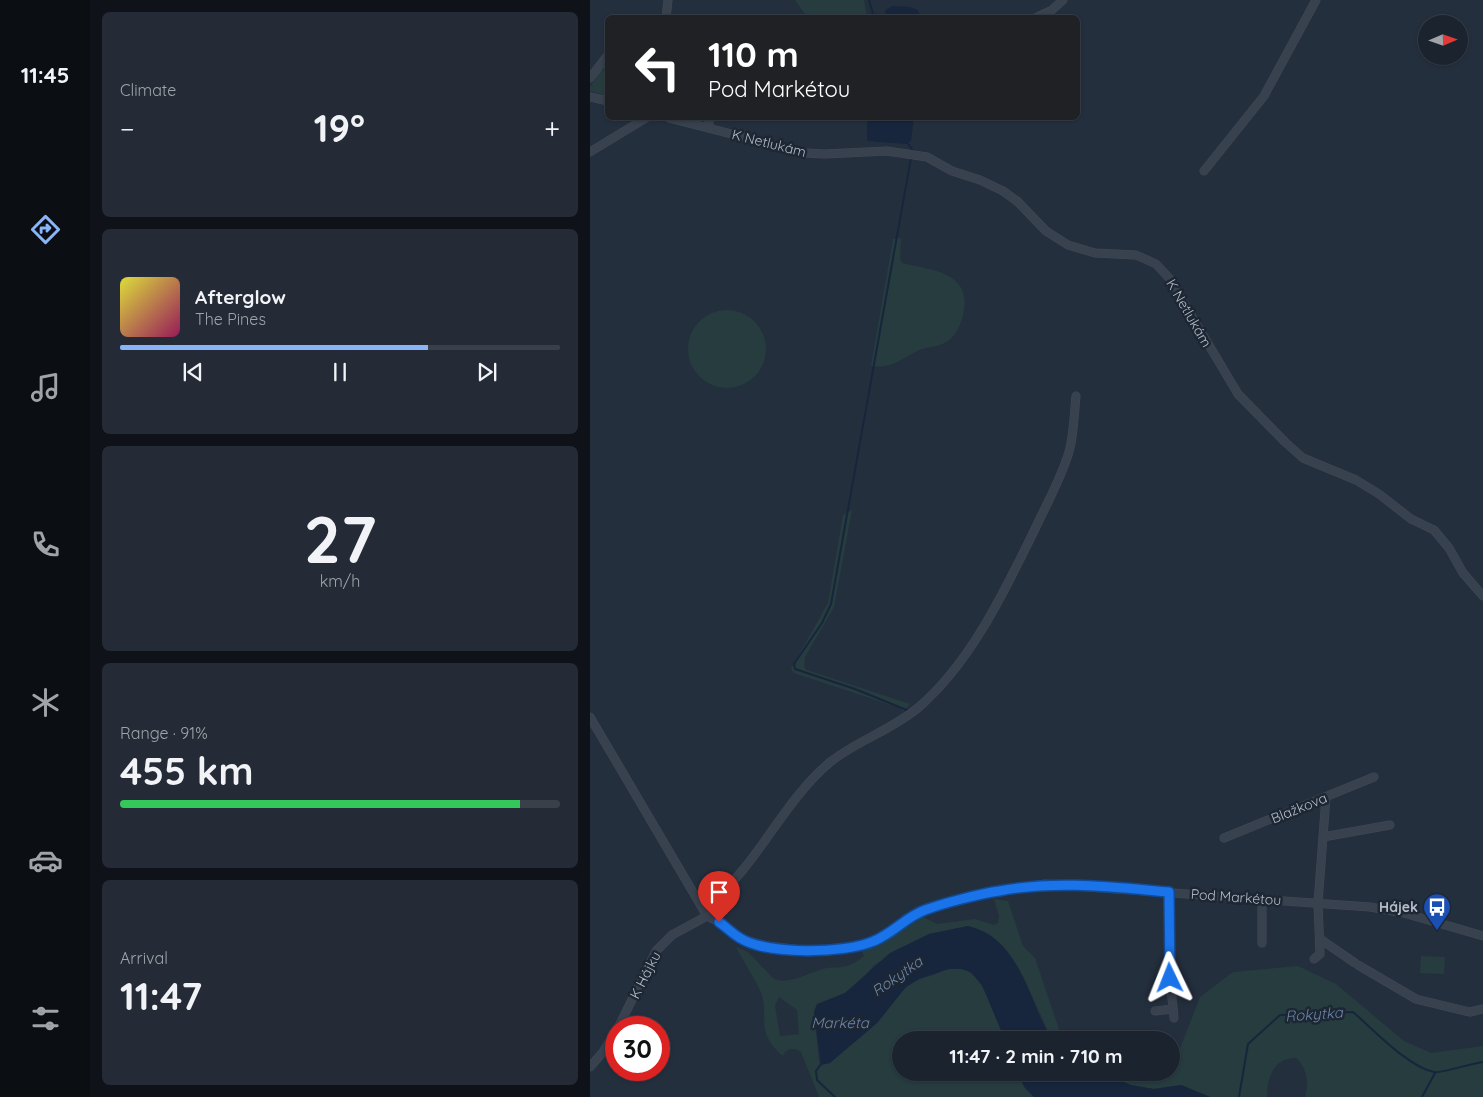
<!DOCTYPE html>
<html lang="en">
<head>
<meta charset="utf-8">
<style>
  :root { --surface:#1b232e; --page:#242b36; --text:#f1f3f6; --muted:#a0a4aa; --line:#39404a; --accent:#8ab4f8 }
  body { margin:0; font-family:Quicksand,sans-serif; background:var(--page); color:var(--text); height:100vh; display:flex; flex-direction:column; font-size:19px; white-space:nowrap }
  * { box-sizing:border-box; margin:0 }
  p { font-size:16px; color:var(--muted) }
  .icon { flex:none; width:28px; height:28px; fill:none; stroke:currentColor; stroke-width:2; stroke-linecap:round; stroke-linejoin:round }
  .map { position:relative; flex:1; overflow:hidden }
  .details { display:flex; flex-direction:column; gap:12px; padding:12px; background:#0f1319; width:500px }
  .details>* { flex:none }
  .hud { position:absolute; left:15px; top:15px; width:475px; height:105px; border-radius:8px; box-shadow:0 1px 4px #0004,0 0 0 1px var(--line); background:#202124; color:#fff; overflow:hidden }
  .needle { width:32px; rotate:88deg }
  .fabs { position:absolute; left:828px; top:15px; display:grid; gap:10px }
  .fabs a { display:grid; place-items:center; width:50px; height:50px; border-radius:50%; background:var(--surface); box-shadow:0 1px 4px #0004,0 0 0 1px var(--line); font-size:25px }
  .speed { position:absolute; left:15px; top:1016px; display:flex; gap:10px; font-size:25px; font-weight:700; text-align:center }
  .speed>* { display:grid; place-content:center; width:65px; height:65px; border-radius:50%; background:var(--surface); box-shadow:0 1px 4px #0004,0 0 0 1px var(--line); line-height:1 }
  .speed .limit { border:8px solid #d22; background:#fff; color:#111 }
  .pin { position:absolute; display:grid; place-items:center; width:42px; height:42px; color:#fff; margin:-51px -21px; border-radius:50% 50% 50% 0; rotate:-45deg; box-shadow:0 0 5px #0007 }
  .pin .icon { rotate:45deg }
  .me { position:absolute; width:55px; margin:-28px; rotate:358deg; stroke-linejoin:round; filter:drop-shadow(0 0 4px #0008) }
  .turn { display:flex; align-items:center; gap:18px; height:105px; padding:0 20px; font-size:22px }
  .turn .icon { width:65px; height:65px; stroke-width:2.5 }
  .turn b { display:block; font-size:35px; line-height:42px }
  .big { font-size:38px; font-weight:700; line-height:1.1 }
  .details .widget { flex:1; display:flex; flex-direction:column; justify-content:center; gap:8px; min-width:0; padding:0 18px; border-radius:8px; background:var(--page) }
  .details .dial { align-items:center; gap:0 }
  .dial b { font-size:65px; line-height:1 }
  .song { display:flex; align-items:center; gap:15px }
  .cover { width:60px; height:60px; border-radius:8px; background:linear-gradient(135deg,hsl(60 70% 55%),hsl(330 70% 35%)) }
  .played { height:5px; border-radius:2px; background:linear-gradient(90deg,var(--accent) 70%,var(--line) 70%) }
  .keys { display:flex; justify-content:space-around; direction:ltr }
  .heat { display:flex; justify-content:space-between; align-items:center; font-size:28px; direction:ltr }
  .charge { height:8px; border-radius:4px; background:linear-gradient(90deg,#34c759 91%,var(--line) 0) }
  .trip { position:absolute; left:302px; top:1031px; width:288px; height:50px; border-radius:25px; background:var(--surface); box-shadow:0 1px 4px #0004,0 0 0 1px var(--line); font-weight:700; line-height:50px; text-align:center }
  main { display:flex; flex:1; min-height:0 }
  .tab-bar { display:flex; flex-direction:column; width:90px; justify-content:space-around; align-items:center; background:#0b0e12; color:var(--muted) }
  .tab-bar .icon { width:35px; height:35px }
  .tab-bar .current { color:var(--accent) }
  .tab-bar b { font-size:22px; color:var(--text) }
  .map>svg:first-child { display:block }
  .green { fill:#263c3f; fill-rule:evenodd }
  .water { fill:#17263c }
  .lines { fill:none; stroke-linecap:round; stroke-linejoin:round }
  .stream { stroke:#17263c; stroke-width:2 }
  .minor-casing { stroke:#414a57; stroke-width:9 }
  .minor { stroke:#38414e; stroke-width:8 }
  .route-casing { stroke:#114b97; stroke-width:12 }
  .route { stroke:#1a73e8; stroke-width:9 }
  .labels { text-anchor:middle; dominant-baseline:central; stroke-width:5; stroke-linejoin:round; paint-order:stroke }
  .street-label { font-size:14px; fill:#b4bcc9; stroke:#1d2633 }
  .poi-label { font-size:14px; font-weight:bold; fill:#b4bcc9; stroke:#1d2633; text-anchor:end }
  .water-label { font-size:15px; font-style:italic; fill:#6d86a8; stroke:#1d2633 }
</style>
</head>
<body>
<main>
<nav class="tab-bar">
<b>11:45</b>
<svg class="icon current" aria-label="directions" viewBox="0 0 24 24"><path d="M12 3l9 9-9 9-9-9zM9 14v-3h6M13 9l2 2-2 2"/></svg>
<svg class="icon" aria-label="music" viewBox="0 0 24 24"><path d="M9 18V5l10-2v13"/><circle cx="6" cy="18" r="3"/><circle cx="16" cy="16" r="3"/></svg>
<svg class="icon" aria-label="phone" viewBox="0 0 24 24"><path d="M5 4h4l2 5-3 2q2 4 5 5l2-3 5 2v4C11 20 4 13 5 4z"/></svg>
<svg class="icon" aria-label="climate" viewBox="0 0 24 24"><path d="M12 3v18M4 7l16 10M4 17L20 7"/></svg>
<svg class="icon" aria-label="car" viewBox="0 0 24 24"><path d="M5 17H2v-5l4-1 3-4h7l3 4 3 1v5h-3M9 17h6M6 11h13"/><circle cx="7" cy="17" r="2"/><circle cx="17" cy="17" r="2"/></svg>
<svg class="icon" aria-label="filters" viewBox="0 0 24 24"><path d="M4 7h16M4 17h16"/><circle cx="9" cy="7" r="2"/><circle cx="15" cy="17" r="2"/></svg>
</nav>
<section class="details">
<div class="widget"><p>Climate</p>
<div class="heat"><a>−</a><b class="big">19°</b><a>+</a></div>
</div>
<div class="widget">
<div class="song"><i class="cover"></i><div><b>Afterglow</b><p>The Pines</p></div></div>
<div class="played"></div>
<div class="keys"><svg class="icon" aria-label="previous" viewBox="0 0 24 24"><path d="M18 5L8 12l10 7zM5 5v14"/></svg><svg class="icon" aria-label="pause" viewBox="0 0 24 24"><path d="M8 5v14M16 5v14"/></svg><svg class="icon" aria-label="next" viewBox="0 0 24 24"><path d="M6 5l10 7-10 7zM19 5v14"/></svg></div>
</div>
<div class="widget dial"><b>27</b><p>km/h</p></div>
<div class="widget"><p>Range · 91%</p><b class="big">455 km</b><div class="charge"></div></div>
<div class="widget"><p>Arrival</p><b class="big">11:47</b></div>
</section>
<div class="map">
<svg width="893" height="1097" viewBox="0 0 893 1097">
  <rect width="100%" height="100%" fill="#242f3e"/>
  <!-- green -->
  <g class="green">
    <polygon points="205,0 274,0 277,17 217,17"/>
    <polygon points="12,69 17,75 17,96 0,91 0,87"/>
    <path d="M 311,238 L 310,259 L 312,263 C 340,270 380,271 374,310 C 372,321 368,333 359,340 C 349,348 337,346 327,351 C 309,360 301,369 281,366 L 303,239 Z"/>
    <circle cx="137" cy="349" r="39"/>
    <polygon points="262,510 244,607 215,657 214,667 217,670 320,704 314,711 307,707 204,673 201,669 238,603 253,515"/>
    <path d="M 404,899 L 418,901 L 433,946 L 445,958 L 470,1032 L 483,1040 L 462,1040 L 433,976 L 378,926 L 339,934 L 284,965 L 270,982 L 255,993 L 227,1005 L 224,1012 L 229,1062 L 231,1065 C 251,1052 269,1040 286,1023 C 298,1013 303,998 315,988 C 323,981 333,978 343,975 C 352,971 363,967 373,969 C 393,975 410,1021 415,1040 L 311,1040 L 311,1072 L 427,1073 L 435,1088 L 444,1097 L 229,1097 L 211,1052 C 204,1047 196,1048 193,1056 C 162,1030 182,1014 169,988 C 162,974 153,961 146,947 L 158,952 L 183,978 C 196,987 222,971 237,968 C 243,967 250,968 257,966 C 264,964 269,960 274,956 L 271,949 L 304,935 L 333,917 L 347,924 L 385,919 L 404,925 L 408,923 L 409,916 ZM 189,997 L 207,1010 L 209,1034 L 190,1036 L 185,1006 Z"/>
    <polygon points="831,956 855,957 854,974 830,973"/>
    <path d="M 708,966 L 746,984 L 814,1041 L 841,1053 L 893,1046 L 893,1097 L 715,1097 C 719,1083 717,1068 706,1058 C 684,1057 677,1078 677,1097 L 620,1097 L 591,1085 L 564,1089 L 541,1085 L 531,1081 L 521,1073 L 540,1073 C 546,1082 555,1080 563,1079 L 567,1073 L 581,1072 L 610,997 L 643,972 Z"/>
  </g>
  <!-- water -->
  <g class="water">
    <polygon points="303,6 320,7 328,10 330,17 297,17 295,10"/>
    <polygon points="277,118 324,118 321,141 316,144 277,141"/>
    <path d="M 378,926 C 431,938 438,1001 462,1040 L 415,1040 L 392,985 L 381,972 L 371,969 L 358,969 L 329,979 L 316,987 L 287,1023 L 240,1063 L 231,1065 L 224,1012 L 227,1004 L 255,993 L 300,953 L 339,934 Z"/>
    <polygon points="427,1073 521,1073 531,1081 541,1085 564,1089 591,1085 620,1097 444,1097 435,1088"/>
  </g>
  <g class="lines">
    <!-- stream -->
    <g class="stream">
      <polyline points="279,0 284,18"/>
      <polyline points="316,141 322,149"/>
      <polyline points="319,711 265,689 205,669 204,664 232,623 241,604 321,158"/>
      <polyline points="231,1064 226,1071 227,1080 245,1097"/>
      <path d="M 649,1097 L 658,1044 L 690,1015 L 763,1012 C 783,1029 818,1067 844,1072 C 850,1074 882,1063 893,1062"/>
      <polyline points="832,1097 845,1073"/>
    </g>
    <!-- minor casing -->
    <g class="minor-casing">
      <g id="minor">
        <polyline points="76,18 78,0"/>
        <polyline points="445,18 462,10 473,0"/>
        <polyline points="0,78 18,55"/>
        <polyline points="0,97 18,101"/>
        <polyline points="79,118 215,153 235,154 297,151 337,157 362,171 390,180 413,191 427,201 456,231 478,245 505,253 546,255 566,264 579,278 648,394 695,442 713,458 766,480 789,494 821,519 844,530 859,548 873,573 893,596"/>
        <polyline points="119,128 119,118"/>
        <polyline points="0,152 56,118"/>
        <polyline points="614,171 674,96 726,0"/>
        <polyline points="0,717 117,916"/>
        <polyline points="733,837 800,825"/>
        <polyline points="634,838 784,777"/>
        <polyline points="579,892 580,978 584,1018"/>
        <polyline points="672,899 672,943"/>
        <polyline points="117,916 129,922 151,939 177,946 221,951 267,946 282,942 300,934 321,917 337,909 408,891 455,884 780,907 814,913 893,936"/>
        <path d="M 117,916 C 126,897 143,883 156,866 C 183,832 206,791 239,763 C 266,741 302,730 329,707 C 381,662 414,592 444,531 C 456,505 471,479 479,452 C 484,434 484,414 486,396"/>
        <polyline points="730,939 765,963"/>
        <polyline points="724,959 730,954 728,903 736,797"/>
        <polyline points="768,965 826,999 880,1012 893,1009"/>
        <polyline points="565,1011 583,1009"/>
        <polyline points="28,1028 66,951 82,935 117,916"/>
        <polyline points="0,1067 13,1052 26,1030"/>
      </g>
    </g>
    <!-- minor -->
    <use href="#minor" class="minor"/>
  </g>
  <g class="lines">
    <!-- route casing -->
    <g class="route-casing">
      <path id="route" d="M 129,922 C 136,927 143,934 150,938 C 177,955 255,954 284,941 C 303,933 316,917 335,910 C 354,903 389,894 409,891 C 466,880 522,887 579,892 L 580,978"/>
    </g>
    <!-- route -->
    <use href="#route" class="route"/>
  </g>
  <!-- icons -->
  <defs>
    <g id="bus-pin" transform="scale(1.4375)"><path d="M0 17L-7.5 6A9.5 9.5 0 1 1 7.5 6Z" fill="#1a4fb4" stroke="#1d2633"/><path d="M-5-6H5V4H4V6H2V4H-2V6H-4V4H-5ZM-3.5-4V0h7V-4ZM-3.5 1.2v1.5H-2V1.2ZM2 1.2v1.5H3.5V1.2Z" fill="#fff"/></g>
  </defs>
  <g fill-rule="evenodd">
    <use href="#bus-pin" x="847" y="907"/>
  </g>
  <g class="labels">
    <!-- street labels -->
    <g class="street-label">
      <text transform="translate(179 143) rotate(14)">K Netlukám</text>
      <text transform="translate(599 313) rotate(60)">K Netlukám</text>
      <text transform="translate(709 808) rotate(-22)">Blažkova</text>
      <text transform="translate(646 897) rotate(4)">Pod Markétou</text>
      <text transform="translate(55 975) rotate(-63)">K Hájku</text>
    </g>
    <!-- poi labels -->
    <g class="poi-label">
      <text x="828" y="907">Hájek</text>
    </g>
    <!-- water labels -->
    <g class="water-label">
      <text transform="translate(307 976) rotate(-35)">Rokytka</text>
      <text transform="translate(724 1014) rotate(-4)">Rokytka</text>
      <text x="250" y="1022">Markéta</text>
    </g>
  </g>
</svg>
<div class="fabs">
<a><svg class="needle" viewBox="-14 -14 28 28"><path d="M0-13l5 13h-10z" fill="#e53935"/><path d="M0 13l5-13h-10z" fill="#a0a4aa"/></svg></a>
</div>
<div class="speed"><div class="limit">30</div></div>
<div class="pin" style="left:129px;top:922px;background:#d93025"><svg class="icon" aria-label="arrive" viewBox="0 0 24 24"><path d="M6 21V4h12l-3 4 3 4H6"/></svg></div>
<svg class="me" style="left:580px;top:978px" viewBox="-20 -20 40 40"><path d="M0-17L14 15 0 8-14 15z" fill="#1a73e8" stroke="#fff" stroke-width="4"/></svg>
<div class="trip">11:47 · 2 min · 710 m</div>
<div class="hud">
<div class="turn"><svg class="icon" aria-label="left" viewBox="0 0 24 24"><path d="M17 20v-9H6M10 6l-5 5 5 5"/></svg><div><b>110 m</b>Pod Markétou</div></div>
</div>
</div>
</main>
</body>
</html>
